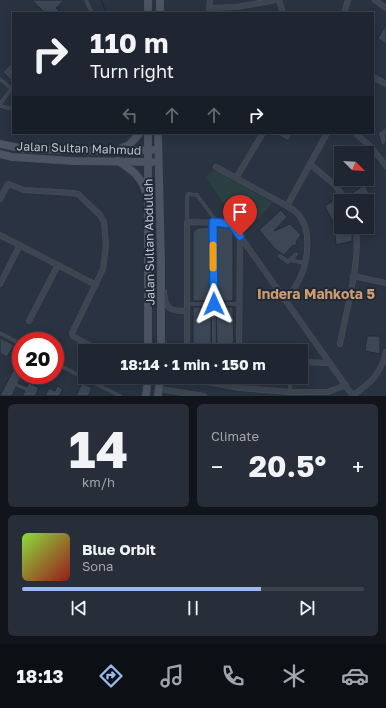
<!DOCTYPE html>
<html lang="en">
<head>
<meta charset="utf-8">
<style>
  :root { --surface:#1f2631; --page:#272e39; --text:#f1f3f6; --muted:#a1a5ab; --line:#3c434d; --accent:#9ab9f0 }
  body { margin:0; font-family:"Golos Text",sans-serif; background:var(--page); color:var(--text); height:100vh; display:flex; flex-direction:column; font-size:15px; white-space:nowrap }
  * { box-sizing:border-box; margin:0 }
  p { font-size:13px; color:var(--muted) }
  .icon { flex:none; width:22px; height:22px; fill:none; stroke:currentColor; stroke-width:2; stroke-linecap:round; stroke-linejoin:round }
  .map { position:relative; height:396px; overflow:hidden }
  .sheet { display:flex; flex-direction:column; gap:8px; padding:8px; background:#11151b; flex:1 }
  .sheet>* { flex:none }
  .banner { position:absolute; left:12px; top:12px; width:362px; height:122px; border-radius:0px; box-shadow:0 2px 10px #0003,0 0 0 1px var(--line); background:#1f2631; color:var(--text); overflow:hidden }
  .needle { width:26px; rotate:114deg }
  .fabs { position:absolute; left:334px; top:146px; display:grid; gap:8px }
  .fabs a { display:grid; place-items:center; width:40px; height:40px; border-radius:0px; background:var(--surface); box-shadow:0 2px 10px #0003,0 0 0 1px var(--line); font-size:20px }
  .speed { position:absolute; left:12px; top:332px; display:flex; gap:8px; font-size:20px; font-weight:700; text-align:center }
  .speed>* { display:grid; place-content:center; width:52px; height:52px; border-radius:50%; background:var(--surface); box-shadow:0 2px 10px #0003,0 0 0 1px var(--line); line-height:1 }
  .speed .limit { border:6px solid #d22; background:#fff; color:#111 }
  .pin { position:absolute; display:grid; place-items:center; width:34px; height:34px; color:#fff; margin:-41px -17px; border-radius:50% 50% 50% 0; rotate:-45deg; box-shadow:0 0 4px #0007 }
  .pin .icon { rotate:45deg }
  .me { position:absolute; width:44px; margin:-22px; rotate:359deg; stroke-linejoin:round; filter:drop-shadow(0 0 3px #0008) }
  .turn { display:flex; align-items:center; gap:14px; height:84px; padding:0 12px; font-size:18px }
  .turn .icon { width:52px; height:52px; stroke-width:2.5 }
  .turn b { display:block; font-size:28px; line-height:34px }
  .lanes { display:flex; align-items:center; height:38px; padding:0 12px; background:#0003; justify-content:center; gap:20px; direction:ltr }
  .lanes .off { opacity:.35 }
  .big { font-size:30px; font-weight:700; line-height:1.1 }
  .sheet .card { flex:1; display:flex; flex-direction:column; justify-content:center; gap:6px; min-width:0; padding:0 14px; border-radius:6px; background:var(--page) }
  .sheet .dial { align-items:center; gap:0 }
  .dial b { font-size:52px; line-height:1 }
  .song { display:flex; align-items:center; gap:12px }
  .cover { width:48px; height:48px; border-radius:6px; background:linear-gradient(135deg,hsl(90 70% 55%),hsl(0 70% 35%)) }
  .played { height:4px; border-radius:2px; background:linear-gradient(90deg,var(--accent) 70%,var(--line) 70%) }
  .keys { display:flex; justify-content:space-around; direction:ltr }
  .heat { display:flex; justify-content:space-between; align-items:center; font-size:22px; direction:ltr }
  .sheet .tiles { flex:1; display:grid; gap:8px; grid-template-columns:1fr 1fr }
  .card:last-child { grid-column:span 2 }
  .trip { position:absolute; left:78px; top:344px; width:230px; height:40px; border-radius:0px; background:var(--surface); box-shadow:0 2px 10px #0003,0 0 0 1px var(--line); font-weight:700; line-height:40px; text-align:center }
  .tabs { display:flex; height:64px; justify-content:space-around; align-items:center; background:#0c0f14; color:var(--muted) }
  .tabs .icon { width:28px; height:28px }
  .tabs .current { color:var(--accent) }
  .tabs b { font-size:18px; color:var(--text) }
  .map>svg:first-child { display:block }
  .green { fill:#2b3f42 }
  .lines { fill:none; stroke-linecap:round; stroke-linejoin:round }
  .stream { stroke:#1d2a3e; stroke-width:1.5 }
  .building { fill:#3c4756; stroke:#242c38 }
  .lane-casing { stroke:#474e5a; stroke-width:3.5 }
  .street-casing { stroke:#474e5a; stroke-width:6 }
  .secondary-casing { stroke:#474e5a; stroke-width:8 }
  .lane { stroke:#3d4551; stroke-width:2.5 }
  .street { stroke:#3d4551; stroke-width:5 }
  .secondary { stroke:#4c5463; stroke-width:7 }
  .route-casing { stroke:#114b97; stroke-width:10 }
  .route { stroke:#1a73e8; stroke-width:7 }
  .slow { stroke:#f59e0b; stroke-width:7 }
  .labels { text-anchor:middle; dominant-baseline:central; stroke-width:4; stroke-linejoin:round; paint-order:stroke }
  .street-label { font-size:12px; fill:#bac0cb; stroke:#222a36 }
  .quarter-label { font-size:14px; font-weight:bold; fill:#ce9c72; stroke:#222a36 }
</style>
</head>
<body>
<div class="map">
<svg width="386" height="396" viewBox="0 0 386 396">
  <rect width="100%" height="100%" fill="#293341"/>
  <!-- green -->
  <polygon class="green" points="214,170 273,203 244,233 206,178"/>
  <g class="lines">
    <!-- stream -->
    <polyline class="stream" points="101,0 106,13"/>
  </g>
  <!-- building -->
  <g class="building">
    <polygon points="32,0 64,0 56,8 61,13 45,13"/>
    <polygon points="386,25 386,45 378,38"/>
    <polygon points="13,62 13,82 3,72"/>
    <polygon points="386,127 386,142 382,146 378,133"/>
    <polygon points="275,133 293,133 288,141"/>
    <polygon points="365,185 374,203 367,207 367,201 354,201 350,194"/>
    <polygon points="339,197 342,201 341,216 333,222 325,206"/>
    <polygon points="281,210 287,217 274,231 290,224 301,235 296,242 297,243 294,246 293,245 284,255 275,249 259,230"/>
    <polygon points="334,224 341,224 341,227 352,227 352,241 336,245"/>
    <polygon points="210,227 211,301 193,301 193,232 198,228"/>
    <polygon points="216,227 227,227 233,233 233,301 216,301"/>
    <rect x="193" y="307" width="18" height="44"/>
    <polygon points="216,307 233,307 234,351 217,351"/>
    <polygon points="367,336 380,336 380,354 365,351"/>
    <polygon points="0,338 14,345 7,357 0,353"/>
    <polygon points="16,365 21,368 21,377 18,383 27,387 29,383 39,388 35,396 22,396 25,391 16,387 12,396 0,396"/>
    <polygon points="82,383 92,388 88,396 76,396"/>
    <polygon points="57,386 63,389 59,396 45,396 49,388 55,391"/>
  </g>
  <g class="lines">
    <!-- lane casing -->
    <g class="lane-casing">
      <g id="lane">
        <polyline points="86,0 92,13"/>
        <polyline points="0,79 12,89"/>
        <polyline points="0,104 12,88"/>
        <polyline points="0,106 13,109"/>
        <polyline points="187,222 187,196 188,194 197,195 217,222"/>
        <polyline points="213,222 214,351"/>
        <polyline points="280,256 288,262 296,254"/>
        <polyline points="290,260 304,263"/>
        <polyline points="188,304 239,304"/>
        <polyline points="0,333 21,344"/>
        <polyline points="55,363 120,396"/>
        <polyline points="290,391 290,377"/>
      </g>
    </g>
    <!-- street casing -->
    <g class="street-casing">
      <g id="street">
        <polyline points="279,0 283,13"/>
        <polyline points="375,0 386,8"/>
        <polyline points="209,8 237,7 276,0"/>
        <polyline points="209,13 210,0"/>
        <polyline points="344,13 348,0"/>
        <polyline points="373,77 386,84"/>
        <polyline points="355,133 371,147 386,166"/>
        <polyline points="310,164 335,185 347,201"/>
        <path d="M 216,167 L 287,206 C 290,208 294,210 297,213 C 313,229 308,264 298,282 C 295,288 290,294 286,300"/>
        <polyline points="236,178 263,133"/>
        <polyline points="0,199 8,184 24,190 73,193 78,194 100,215 104,222 106,246 103,269 72,333 73,336 99,351"/>
        <polyline points="287,206 327,133"/>
        <polyline points="0,235 96,285"/>
        <polyline points="353,276 386,283"/>
        <polyline points="0,284 20,245"/>
        <path d="M 164,292 C 165,310 171,311 187,311"/>
        <polyline points="29,321 58,265"/>
        <path d="M 340,344 C 347,306 360,266 356,227"/>
        <polyline points="187,351 187,222 230,223 240,236 353,396"/>
        <polyline points="239,351 240,236"/>
        <polyline points="301,362 330,363"/>
        <polyline points="189,377 191,379 240,388 290,392 328,392 346,385"/>
        <polyline points="240,377 240,388"/>
        <polyline points="159,389 204,396"/>
        <path d="M 352,396 C 371,383 381,374 386,352"/>
      </g>
    </g>
    <!-- secondary casing -->
    <g class="secondary-casing">
      <g id="secondary">
        <polyline points="148,13 148,0"/>
        <polyline points="160,13 160,0"/>
        <polyline points="148,133 148,351"/>
        <polyline points="158,133 161,261 161,351"/>
        <polyline points="0,144 25,149 116,151 152,150"/>
        <polyline points="120,149 129,145 140,133"/>
        <polyline points="0,154 12,157 73,161 152,162"/>
        <path d="M 118,161 C 131,169 142,177 146,193"/>
        <polyline points="146,396 148,377"/>
        <polyline points="158,396 160,377"/>
      </g>
    </g>
    <!-- lane -->
    <use href="#lane" class="lane"/>
    <!-- street -->
    <use href="#street" class="street"/>
    <!-- secondary -->
    <use href="#secondary" class="secondary"/>
  </g>
  <g class="lines">
    <!-- route casing -->
    <g class="route-casing">
      <polyline id="route" points="214,304 213,222 231,224 240,236"/>
    </g>
    <!-- route -->
    <use href="#route" class="route"/>
    <!-- slow -->
    <polyline class="slow" points="213,245 213,268"/>
  </g>
  <g class="labels">
    <!-- street labels -->
    <g class="street-label">
      <text transform="translate(79 148) rotate(2)">Jalan Sultan Mahmud</text>
      <text transform="translate(149 242) rotate(-91)">Jalan Sultan Abdullah</text>
    </g>
    <!-- quarter labels -->
    <g class="quarter-label">
      <text x="316" y="293">Indera Mahkota 5</text>
    </g>
  </g>
</svg>
<div class="fabs">
<a><svg class="needle" viewBox="-14 -14 28 28"><path d="M0-13l5 13h-10z" fill="#e53935"/><path d="M0 13l5-13h-10z" fill="#a1a5ab"/></svg></a>
<a><svg class="icon" aria-label="search" viewBox="0 0 24 24"><circle cx="10" cy="10" r="6"/><path d="M15 15l6 6"/></svg></a>
</div>
<div class="speed"><div class="limit">20</div></div>
<div class="pin" style="left:240px;top:236px;background:#d93025"><svg class="icon" aria-label="arrive" viewBox="0 0 24 24"><path d="M6 21V4h12l-3 4 3 4H6"/></svg></div>
<svg class="me" style="left:214px;top:304px" viewBox="-20 -20 40 40"><path d="M0-17L14 15 0 8-14 15z" fill="#1a73e8" stroke="#fff" stroke-width="4"/></svg>
<div class="trip">18:14 · 1 min · 150 m</div>
<div class="banner">
<div class="turn"><svg class="icon" aria-label="right" viewBox="0 0 24 24"><path d="M7 20v-9h11M14 6l5 5-5 5"/></svg><div><b>110 m</b>Turn right</div></div>
<div class="lanes"><svg class="icon off" aria-label="left" viewBox="0 0 24 24"><path d="M17 20v-9H6M10 6l-5 5 5 5"/></svg><svg class="icon off" aria-label="ahead" viewBox="0 0 24 24"><path d="M12 20V5M6 11l6-6 6 6"/></svg><svg class="icon off" aria-label="ahead" viewBox="0 0 24 24"><path d="M12 20V5M6 11l6-6 6 6"/></svg><svg class="icon" aria-label="right" viewBox="0 0 24 24"><path d="M7 20v-9h11M14 6l5 5-5 5"/></svg></div>
</div>
</div>
<section class="sheet">
<div class="tiles">
<div class="card dial"><b>14</b><p>km/h</p></div>
<div class="card"><p>Climate</p>
<div class="heat"><a>−</a><b class="big">20.5°</b><a>+</a></div>
</div>
<div class="card">
<div class="song"><i class="cover"></i><div><b>Blue Orbit</b><p>Sona</p></div></div>
<div class="played"></div>
<div class="keys"><svg class="icon" aria-label="previous" viewBox="0 0 24 24"><path d="M18 5L8 12l10 7zM5 5v14"/></svg><svg class="icon" aria-label="pause" viewBox="0 0 24 24"><path d="M8 5v14M16 5v14"/></svg><svg class="icon" aria-label="next" viewBox="0 0 24 24"><path d="M6 5l10 7-10 7zM19 5v14"/></svg></div>
</div>
</div>
</section>
<nav class="tabs">
<b>18:13</b>
<svg class="icon current" aria-label="directions" viewBox="0 0 24 24"><path d="M12 3l9 9-9 9-9-9zM9 14v-3h6M13 9l2 2-2 2"/></svg>
<svg class="icon" aria-label="music" viewBox="0 0 24 24"><path d="M9 18V5l10-2v13"/><circle cx="6" cy="18" r="3"/><circle cx="16" cy="16" r="3"/></svg>
<svg class="icon" aria-label="phone" viewBox="0 0 24 24"><path d="M5 4h4l2 5-3 2q2 4 5 5l2-3 5 2v4C11 20 4 13 5 4z"/></svg>
<svg class="icon" aria-label="climate" viewBox="0 0 24 24"><path d="M12 3v18M4 7l16 10M4 17L20 7"/></svg>
<svg class="icon" aria-label="car" viewBox="0 0 24 24"><path d="M5 17H2v-5l4-1 3-4h7l3 4 3 1v5h-3M9 17h6M6 11h13"/><circle cx="7" cy="17" r="2"/><circle cx="17" cy="17" r="2"/></svg>
</nav>
</body>
</html>
